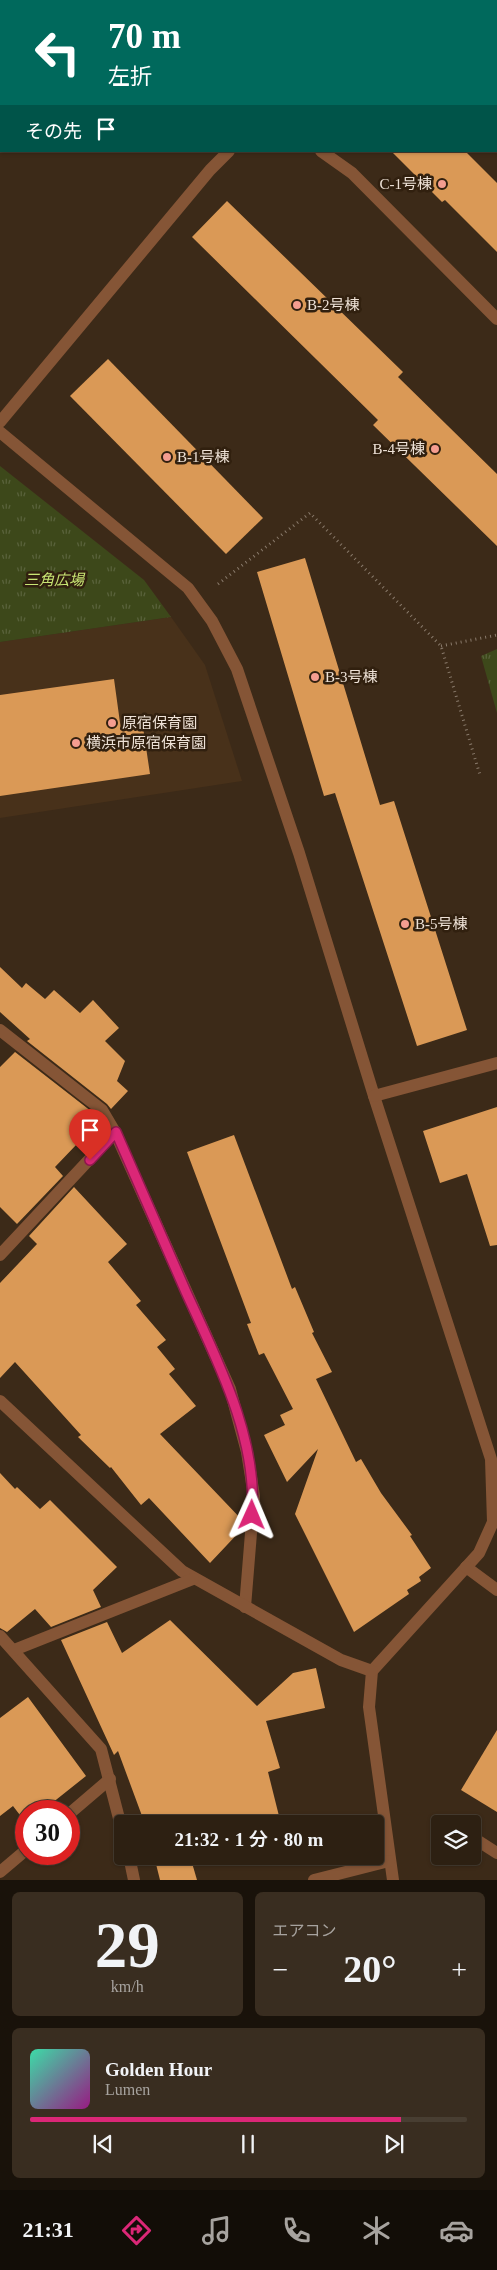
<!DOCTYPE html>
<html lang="ja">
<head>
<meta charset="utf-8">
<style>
  :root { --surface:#2d2012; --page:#392d20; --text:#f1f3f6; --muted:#a7a39f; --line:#483e32; --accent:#db2777 }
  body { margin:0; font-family:"Times New Roman","Noto Sans JP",serif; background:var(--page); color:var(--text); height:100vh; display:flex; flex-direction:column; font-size:19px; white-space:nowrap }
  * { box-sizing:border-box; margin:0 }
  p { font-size:16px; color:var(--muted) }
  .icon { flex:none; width:28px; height:28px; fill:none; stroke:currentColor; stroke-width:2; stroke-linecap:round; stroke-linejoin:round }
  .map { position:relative; height:1880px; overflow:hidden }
  .sheet { display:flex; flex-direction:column; gap:12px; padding:12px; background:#19120a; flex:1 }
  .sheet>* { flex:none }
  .top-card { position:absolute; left:0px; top:0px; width:498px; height:152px; box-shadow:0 1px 4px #0004,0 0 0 1px var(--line); background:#00695c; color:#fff; overflow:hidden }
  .buttons { position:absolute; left:431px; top:1815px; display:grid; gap:10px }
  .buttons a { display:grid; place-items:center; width:50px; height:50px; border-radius:5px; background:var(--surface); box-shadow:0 1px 4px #0004,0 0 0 1px var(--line); font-size:25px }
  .speed { position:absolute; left:15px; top:1800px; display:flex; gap:10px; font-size:25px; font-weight:700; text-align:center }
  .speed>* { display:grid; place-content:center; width:65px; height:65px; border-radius:50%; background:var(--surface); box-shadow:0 1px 4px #0004,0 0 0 1px var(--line); line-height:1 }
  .speed .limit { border:8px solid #d22; background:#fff; color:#111 }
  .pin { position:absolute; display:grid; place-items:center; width:42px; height:42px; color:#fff; margin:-51px -21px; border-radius:50% 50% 50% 0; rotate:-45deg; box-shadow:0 0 5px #0007 }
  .pin .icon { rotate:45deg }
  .me { position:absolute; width:55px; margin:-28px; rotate:1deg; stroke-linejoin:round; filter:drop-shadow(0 0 4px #0008) }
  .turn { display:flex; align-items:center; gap:18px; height:105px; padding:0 25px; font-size:22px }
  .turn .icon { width:65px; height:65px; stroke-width:2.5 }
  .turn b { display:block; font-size:35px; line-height:42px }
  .then { display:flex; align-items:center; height:48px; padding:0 25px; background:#0003; gap:10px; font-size:19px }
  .big { font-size:38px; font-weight:600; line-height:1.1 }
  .sheet .tile { flex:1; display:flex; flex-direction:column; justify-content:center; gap:8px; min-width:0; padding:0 18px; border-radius:8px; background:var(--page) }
  .sheet .dial { align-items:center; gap:0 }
  .dial b { font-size:65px; line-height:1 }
  .song { display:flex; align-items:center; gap:15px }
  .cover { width:60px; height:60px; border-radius:8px; background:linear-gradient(135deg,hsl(160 70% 55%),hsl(310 70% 35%)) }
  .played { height:5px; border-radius:2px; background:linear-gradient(90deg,var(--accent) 85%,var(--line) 85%) }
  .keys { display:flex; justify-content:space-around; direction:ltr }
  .heat { display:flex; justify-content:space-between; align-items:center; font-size:28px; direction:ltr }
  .sheet .tiles { flex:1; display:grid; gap:12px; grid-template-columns:1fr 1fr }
  .tile:last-child { grid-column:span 2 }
  .trip { position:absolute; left:114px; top:1815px; width:270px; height:50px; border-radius:5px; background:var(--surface); box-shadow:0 1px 4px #0004,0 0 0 1px var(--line); font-weight:600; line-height:50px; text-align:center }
  .dock { display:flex; height:80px; justify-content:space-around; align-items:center; background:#120d07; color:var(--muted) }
  .dock .icon { width:35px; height:35px }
  .dock .on { color:var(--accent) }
  .dock b { font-size:22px; color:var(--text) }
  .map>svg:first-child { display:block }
  .built { fill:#48311a }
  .park { fill:url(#park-tufts) }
  .building { fill:#da9956 }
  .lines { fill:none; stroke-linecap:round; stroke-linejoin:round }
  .path { stroke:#8a7b6c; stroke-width:3; stroke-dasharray:1 4; stroke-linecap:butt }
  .minor { stroke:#855536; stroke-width:12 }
  .route-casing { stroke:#8e194d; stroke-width:12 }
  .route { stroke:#db2777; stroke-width:9 }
  .poi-dot { fill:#f59d90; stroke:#31200f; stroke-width:2 }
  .labels { text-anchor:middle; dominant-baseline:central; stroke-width:5; stroke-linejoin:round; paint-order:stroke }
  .poi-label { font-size:15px; fill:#eee2d7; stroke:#31200f; text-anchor:start }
  .park-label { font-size:15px; font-style:italic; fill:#c9e674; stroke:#31200f }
</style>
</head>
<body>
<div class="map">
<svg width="497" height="1880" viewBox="0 0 497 1880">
  <defs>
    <pattern id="park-tufts" width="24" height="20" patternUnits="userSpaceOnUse" patternTransform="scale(1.25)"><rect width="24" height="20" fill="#3d481a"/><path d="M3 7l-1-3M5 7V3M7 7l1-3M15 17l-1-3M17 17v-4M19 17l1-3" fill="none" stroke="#59623b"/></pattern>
  </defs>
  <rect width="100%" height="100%" fill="#3c2a18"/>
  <!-- built -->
  <polygon class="built" points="171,617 205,665 242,781 0,818 0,642"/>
  <!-- park -->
  <g class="park">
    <polygon points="0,466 144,580 171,617 0,642"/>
    <polygon points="497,649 497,713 481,656"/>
  </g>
  <!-- building -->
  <g class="building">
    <polygon points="391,151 465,151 497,183 497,252 445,200 442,202"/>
    <polygon points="227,201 403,372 398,377 497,474 497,546 373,425 378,420 192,237"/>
    <polygon points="108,359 263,518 226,554 70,396"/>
    <polygon points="305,558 380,805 394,801 467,1030 417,1046 335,793 324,796 257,572"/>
    <polygon points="114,679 121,730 143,727 150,774 0,796 0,695"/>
    <polygon points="0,967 22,988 26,983 45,999 54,990 80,1013 93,1000 119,1028 105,1041 125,1061 117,1081 128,1091 111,1109 107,1104 27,1041 30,1039 0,1012"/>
    <polygon points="15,1052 96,1115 99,1121 55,1167 63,1176 17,1224 0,1207 0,1067"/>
    <polygon points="497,1107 497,1245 490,1246 467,1174 440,1183 423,1131"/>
    <polygon points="234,1135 292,1289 295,1287 314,1332 312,1333 332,1372 316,1379 356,1462 361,1459 381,1493 412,1535 410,1536 431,1568 419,1577 421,1581 407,1590 409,1594 354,1632 295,1514 318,1449 287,1482 264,1435 285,1425 280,1415 293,1409 264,1353 259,1355 247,1324 251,1323 187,1152"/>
    <polygon points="74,1187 127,1244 108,1262 141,1301 136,1305 166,1340 157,1347 175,1369 169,1374 196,1406 160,1434 244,1522 243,1528 210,1563 149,1498 141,1505 111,1467 110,1468 78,1437 81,1435 15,1362 0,1378 0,1283 37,1244 29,1236"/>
    <polygon points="0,1473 15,1489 17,1487 40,1509 50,1500 117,1567 93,1590 101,1607 51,1627 35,1609 7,1632 0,1628"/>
    <polygon points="170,1620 257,1706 293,1673 316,1668 325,1708 266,1721 280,1768 268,1772 281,1824 145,1824 118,1751 114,1755 61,1640 107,1622 122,1653"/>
    <polygon points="28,1697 86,1776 42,1811 26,1811 26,1823 13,1806 0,1816 0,1718"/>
    <polygon points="497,1730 497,1812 461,1790"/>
    <polygon points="154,1856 190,1856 197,1880 160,1880"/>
  </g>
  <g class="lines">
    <!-- path -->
    <g class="path">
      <polyline points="218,584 310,513 441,646 480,775"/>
      <polyline points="441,646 497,635"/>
    </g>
    <!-- minor -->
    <g class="minor">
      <polyline points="321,151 352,173 497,319"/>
      <polyline points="0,422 210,170 229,151"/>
      <polyline points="0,432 188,588 212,621 237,669 299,853 374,1096 491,1459 493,1522 479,1553 372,1671 369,1707 393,1880"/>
      <polyline points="0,1030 102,1110 115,1132 230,1389 247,1452 254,1496 245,1607"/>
      <polyline points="374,1096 497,1063"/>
      <polyline points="0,1255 115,1132"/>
      <polyline points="0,1401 182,1571 341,1660 372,1671"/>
      <polyline points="466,1567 497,1590"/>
      <polyline points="0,1636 101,1749 122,1830"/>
      <polyline points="14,1650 193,1579"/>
      <polyline points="69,1814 110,1779"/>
      <polyline points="472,1837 497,1853"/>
      <polyline points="129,1856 134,1880"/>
      <polyline points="0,1872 26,1850"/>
      <polyline points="314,1880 389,1861"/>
    </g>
  </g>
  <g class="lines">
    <!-- route casing -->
    <g class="route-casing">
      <path id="route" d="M 90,1160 L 116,1132 C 139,1185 163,1239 186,1292 C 217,1360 258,1438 252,1515"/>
    </g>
    <!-- route -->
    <use href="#route" class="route"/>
  </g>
  <!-- markers -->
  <g class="poi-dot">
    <circle cx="442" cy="184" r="5"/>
    <circle cx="297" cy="305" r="5"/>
    <circle cx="435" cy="449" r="5"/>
    <circle cx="167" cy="457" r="5"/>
    <circle cx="315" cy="677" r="5"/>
    <circle cx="112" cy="723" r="5"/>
    <circle cx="76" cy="743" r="5"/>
    <circle cx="405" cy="924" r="5"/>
  </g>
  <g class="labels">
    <!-- poi labels -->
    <g class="poi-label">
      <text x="432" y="184" text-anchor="end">C-1号棟</text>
      <text x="307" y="305">B-2号棟</text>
      <text x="425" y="449" text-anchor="end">B-4号棟</text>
      <text x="177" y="457">B-1号棟</text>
      <text x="325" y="677">B-3号棟</text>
      <text x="122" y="723">原宿保育園</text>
      <text x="86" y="743">横浜市原宿保育園</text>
      <text x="415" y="924">B-5号棟</text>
    </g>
    <!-- park labels -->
    <g class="park-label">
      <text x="54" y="580">三角広場</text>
    </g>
  </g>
</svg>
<div class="buttons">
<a><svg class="icon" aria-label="layers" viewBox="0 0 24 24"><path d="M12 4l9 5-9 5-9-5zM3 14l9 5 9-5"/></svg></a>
</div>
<div class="speed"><div class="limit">30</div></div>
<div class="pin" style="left:90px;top:1160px;background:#d93025"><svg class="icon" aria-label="arrive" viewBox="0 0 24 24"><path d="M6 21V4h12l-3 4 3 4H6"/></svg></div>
<svg class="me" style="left:252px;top:1515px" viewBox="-20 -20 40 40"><path d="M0-17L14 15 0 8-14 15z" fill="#db2777" stroke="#fff" stroke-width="4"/></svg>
<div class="trip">21:32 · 1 分 · 80 m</div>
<div class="top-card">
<div class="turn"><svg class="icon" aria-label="left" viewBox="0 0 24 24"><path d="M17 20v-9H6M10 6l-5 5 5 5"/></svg><div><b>70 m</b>左折</div></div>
<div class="then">その先<svg class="icon" aria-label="arrive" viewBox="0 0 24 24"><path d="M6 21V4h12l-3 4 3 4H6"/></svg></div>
</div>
</div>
<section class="sheet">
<div class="tiles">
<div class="tile dial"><b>29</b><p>km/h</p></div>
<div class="tile"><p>エアコン</p>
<div class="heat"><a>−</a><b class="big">20°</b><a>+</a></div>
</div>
<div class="tile">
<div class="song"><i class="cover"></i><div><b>Golden Hour</b><p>Lumen</p></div></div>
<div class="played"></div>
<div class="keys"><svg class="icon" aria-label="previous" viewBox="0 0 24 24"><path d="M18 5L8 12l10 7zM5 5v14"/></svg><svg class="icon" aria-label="pause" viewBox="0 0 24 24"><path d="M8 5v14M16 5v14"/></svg><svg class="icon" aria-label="next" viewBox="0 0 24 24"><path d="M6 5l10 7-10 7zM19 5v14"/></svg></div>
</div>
</div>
</section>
<nav class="dock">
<b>21:31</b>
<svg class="icon on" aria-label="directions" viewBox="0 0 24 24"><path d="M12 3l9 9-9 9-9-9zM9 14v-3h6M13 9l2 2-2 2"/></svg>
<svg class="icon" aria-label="music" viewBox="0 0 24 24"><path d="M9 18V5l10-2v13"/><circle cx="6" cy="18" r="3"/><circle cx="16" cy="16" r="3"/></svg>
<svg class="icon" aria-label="phone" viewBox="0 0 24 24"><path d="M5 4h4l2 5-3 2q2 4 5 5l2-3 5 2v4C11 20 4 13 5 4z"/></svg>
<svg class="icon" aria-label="climate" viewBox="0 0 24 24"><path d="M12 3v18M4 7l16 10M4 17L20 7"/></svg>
<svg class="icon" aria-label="car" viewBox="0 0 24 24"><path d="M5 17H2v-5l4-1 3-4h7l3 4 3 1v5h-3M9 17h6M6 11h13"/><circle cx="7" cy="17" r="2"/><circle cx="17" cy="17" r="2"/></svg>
</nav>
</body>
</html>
